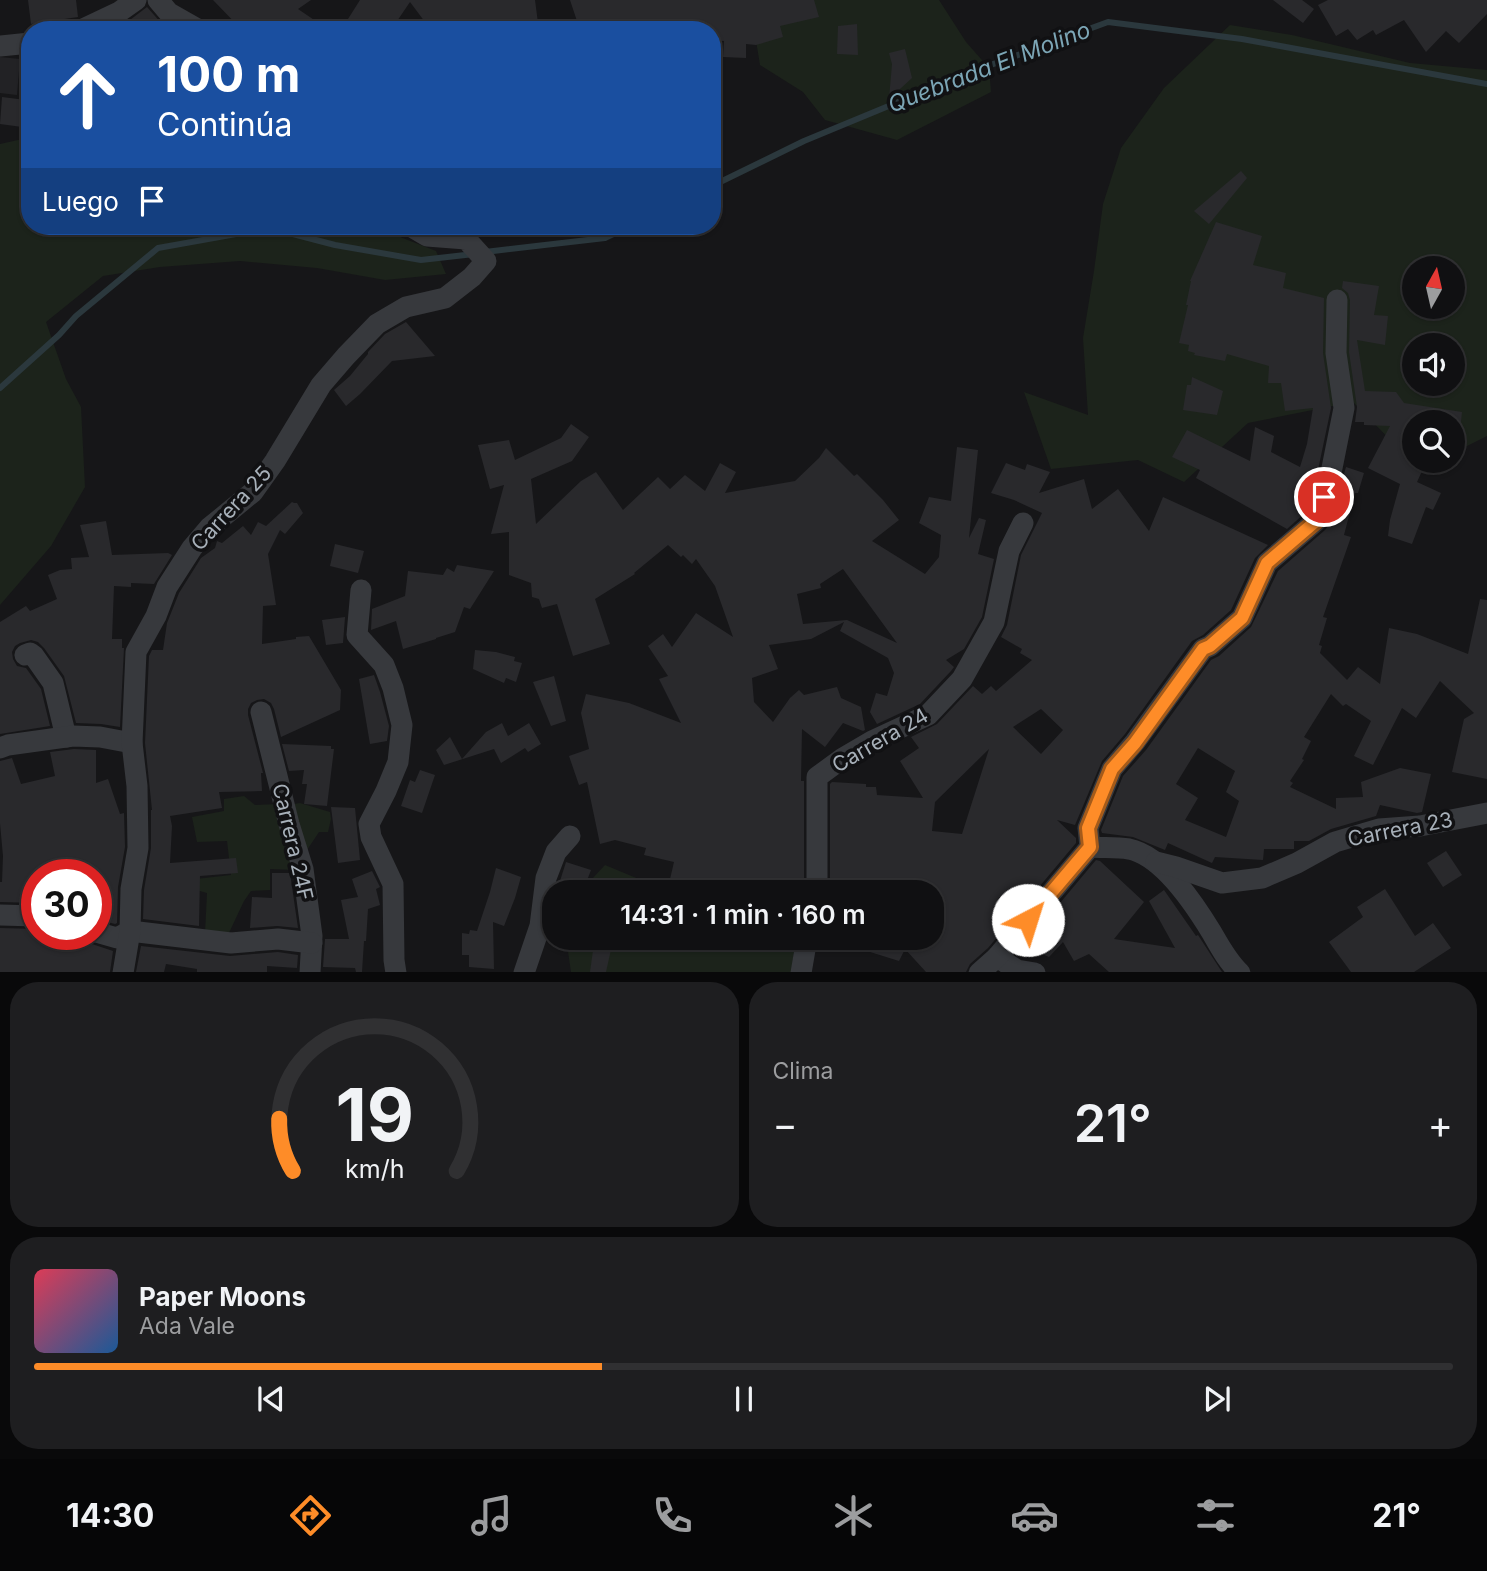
<!DOCTYPE html>
<html lang="es">
<head>
<meta charset="utf-8">
<style>
  :root { --surface:#101012; --page:#1e1e20; --text:#f1f3f6; --muted:#9c9d9f; --line:#303032; --accent:#fe8c28 }
  body { margin:0; font-family:Inter,sans-serif; background:var(--page); color:var(--text); height:100vh; display:flex; flex-direction:column; font-size:26px; white-space:nowrap }
  * { box-sizing:border-box; margin:0 }
  p { font-size:23px; color:var(--muted) }
  .icon { flex:none; width:38px; height:38px; fill:none; stroke:currentColor; stroke-width:2; stroke-linecap:round; stroke-linejoin:round }
  .map { position:relative; height:972px; overflow:hidden }
  .side { display:flex; flex-direction:column; gap:10px; padding:10px; background:#09090a; flex:1 }
  .side>* { flex:none }
  .top-card { position:absolute; left:21px; top:21px; width:700px; height:214px; border-radius:28px; box-shadow:0 2px 5px #0004,0 0 0 2px var(--line); background:#1a4fa0; color:#fff; overflow:hidden }
  .needle { width:46px; rotate:8deg }
  .tools { position:absolute; left:1402px; top:256px; display:grid; gap:14px }
  .tools a { display:grid; place-items:center; width:63px; height:63px; border-radius:50%; background:var(--surface); box-shadow:0 2px 5px #0004,0 0 0 2px var(--line); font-size:35px }
  .speed { position:absolute; left:21px; top:859px; display:flex; gap:14px; font-size:35px; font-weight:700; text-align:center }
  .speed>* { display:grid; place-content:center; width:91px; height:91px; border-radius:50%; background:var(--surface); box-shadow:0 2px 5px #0004,0 0 0 2px var(--line); line-height:1 }
  .speed .limit { border:10px solid #d22; background:#fff; color:#111 }
  .pin { position:absolute; display:grid; place-items:center; width:60px; height:60px; color:#fff; margin:-30px; border:4px solid #fff; border-radius:50%; box-shadow:0 2px 7px #0007 }
  .me { position:absolute; width:77px; margin:-38px; rotate:40deg; stroke-linejoin:round; filter:drop-shadow(0 0 5px #0008) }
  .turn { display:flex; align-items:center; gap:24px; height:147px; padding:0 21px; font-size:32px }
  .turn .icon { width:91px; height:91px; stroke-width:2.5 }
  .turn b { display:block; font-size:49px; line-height:60px }
  .then { display:flex; align-items:center; height:66px; padding:0 21px; background:#0003; gap:14px; font-size:26px }
  .big { font-size:52px; font-weight:600; line-height:1.1 }
  .side .tile { flex:1; display:flex; flex-direction:column; justify-content:center; gap:10px; min-width:0; padding:0 24px; border-radius:28px; background:var(--page) }
  .side .dial { align-items:center; gap:0 }
  .dial svg { height:182px; overflow:visible; fill:none; stroke:var(--line); stroke-width:7; stroke-linecap:round; text-anchor:middle }
  .dial text { fill:var(--text); stroke:none }
  .song { display:flex; align-items:center; gap:21px }
  .cover { width:84px; height:84px; border-radius:10px; background:linear-gradient(135deg,hsl(350 70% 55%),hsl(210 70% 35%)) }
  .played { height:7px; border-radius:4px; background:linear-gradient(90deg,var(--accent) 40%,var(--line) 40%) }
  .keys { display:flex; justify-content:space-around; direction:ltr }
  .heat { display:flex; justify-content:space-between; align-items:center; font-size:38px; direction:ltr }
  .side .tiles { flex:1; display:grid; gap:10px; grid-template-columns:1fr 1fr }
  .tile:last-child { grid-column:span 2 }
  .trip { position:absolute; left:542px; top:880px; width:402px; height:70px; border-radius:28px; background:var(--surface); box-shadow:0 2px 5px #0004,0 0 0 2px var(--line); font-weight:600; line-height:70px; text-align:center }
  .tab-bar { display:flex; height:112px; justify-content:space-around; align-items:center; background:#060607; color:var(--muted) }
  .tab-bar .icon { width:49px; height:49px }
  .tab-bar .active { color:var(--accent) }
  .tab-bar b { font-size:32px; color:var(--text) }
  .map>svg:first-child { display:block }
  .built { fill:#222225 }
  .green { fill:#1c231b; fill-rule:evenodd }
  .lines { fill:none; stroke-linecap:round; stroke-linejoin:round }
  .stream { stroke:#2b383d; stroke-width:6 }
  .building { fill:#29292c; fill-rule:evenodd }
  .minor { stroke:#37393d; stroke-width:21 }
  .route-casing { stroke:#a55b1a; stroke-width:18 }
  .route { stroke:#fe8c28; stroke-width:12 }
  .labels { text-anchor:middle; dominant-baseline:central; stroke-width:7; stroke-linejoin:round; paint-order:stroke }
  .street-label { font-size:21px; fill:#a7b0b9; stroke:#111113 }
  .water-label { font-size:23px; font-style:italic; fill:#7ca6b6; stroke:#111113 }
</style>
</head>
<body>
<div class="map">
<svg width="1487" height="973" viewBox="0 0 1487 973">
  <rect width="100%" height="100%" fill="#161618"/>
  <!-- built -->
  <polygon class="built" points="0,57 20,59 17,95 0,93"/>
  <!-- green -->
  <g class="green">
    <polygon points="805,0 939,0 966,42 989,68 991,92 897,140 825,120 803,92 760,65 752,16"/>
    <path d="M 1230,25 L 1292,35 L 1410,63 L 1487,70 L 1487,436 L 1453,453 L 1452,422 L 1414,422 L 1414,460 L 1439,460 L 1420,470 L 1353,402 L 1248,423 L 1184,482 L 1138,460 L 1051,469 L 1024,392 L 1088,415 L 1083,338 L 1094,271 L 1103,204 L 1121,148 L 1164,88 ZM 1414,268 L 1452,268 L 1452,306 L 1414,306 ZM 1414,345 L 1452,345 L 1452,383 L 1414,383 Z"/>
    <polygon points="27,138 30,146 30,226 372,226 436,251 446,274 385,280 317,268 240,261 160,267 103,276 46,322 66,379 81,407 85,487 51,546 0,605 0,144"/>
    <polygon points="244,796 255,805 279,804 296,870 270,869 270,890 251,891 244,901 227,937 205,933 207,893 186,887 196,879 231,875 227,841 197,842 192,817 224,811 224,799"/>
    <polygon points="300,803 330,812 331,819 328,832 319,832 303,856 288,805"/>
    <polygon points="605,865 653,885 663,892 580,892"/>
    <polygon points="566,938 796,938 791,973 571,972"/>
  </g>
  <g class="lines">
    <!-- stream -->
    <g class="stream">
      <polyline points="712,186 804,141 966,74 1108,22 1242,39 1487,84"/>
      <polyline points="485,252 605,238 630,226"/>
      <polyline points="0,388 59,335 76,316 158,248 270,228 335,245 421,260 474,254"/>
    </g>
  </g>
  <!-- building -->
  <g class="building">
    <polygon points="28,0 76,0 78,17 31,24"/>
    <polygon points="213,0 311,0 298,9 329,30 242,30"/>
    <polygon points="360,0 535,0 538,23 488,30 431,30 410,2 391,30 341,30"/>
    <polygon points="570,0 814,0 819,17 780,26 783,37 756,45 746,44 746,58 723,57 724,41 712,40 712,30 615,30 612,25 603,30 580,30"/>
    <polygon points="1273,0 1302,0 1314,9 1303,23"/>
    <polygon points="1328,0 1487,0 1487,14 1459,43 1446,31 1426,52 1404,20 1376,35 1373,30 1357,40 1348,29 1336,36 1318,5"/>
    <polygon points="147,7 162,24 162,30 127,30 126,23"/>
    <polygon points="857,24 858,55 837,54 838,26"/>
    <polygon points="905,49 912,78 889,99 892,64 889,53"/>
    <polygon points="2,97 26,100 22,127 0,124"/>
    <polygon points="1241,171 1247,178 1209,224 1194,211"/>
    <polygon points="1216,222 1262,236 1253,265 1286,273 1283,288 1324,298 1323,353 1331,408 1318,470 1305,513 1287,529 1196,478 1200,470 1172,457 1187,430 1250,461 1255,427 1274,436 1271,452 1300,467 1307,444 1313,408 1285,411 1281,383 1268,383 1269,366 1227,354 1225,361 1194,355 1195,353 1188,351 1189,345 1179,343 1188,305 1186,305 1191,281 1190,281"/>
    <polygon points="1343,281 1379,286 1374,315 1388,316 1385,345 1357,340 1365,391 1396,392 1404,403 1462,412 1461,422 1414,422 1414,460 1427,460 1417,482 1441,493 1433,510 1426,507 1412,544 1388,536 1390,520 1400,484 1368,468 1390,426 1364,425 1364,422 1355,422 1357,407 1349,352 1350,300 1348,293 1342,288"/>
    <polygon points="406,322 435,356 392,361 360,394 346,406 334,390 350,376 368,354 368,352 385,334"/>
    <polygon points="1192,377 1223,391 1217,415 1183,410 1187,385 1191,385"/>
    <path d="M 571,424 L 589,437 L 572,461 L 531,479 L 536,524 L 581,481 L 596,472 L 623,510 L 658,477 L 670,489 L 685,475 L 705,491 L 720,463 L 736,472 L 725,493 L 795,481 L 819,458 L 826,448 L 854,476 L 857,474 L 883,500 L 899,520 L 872,541 L 925,574 L 939,557 L 941,535 L 919,523 L 929,497 L 951,501 L 957,447 L 978,450 L 969,538 L 979,518 L 986,520 L 978,554 L 994,559 L 982,617 L 964,649 L 946,660 L 954,667 L 951,671 L 920,704 L 877,724 L 870,712 L 876,693 L 887,696 L 894,673 L 888,658 L 840,631 L 844,622 L 811,639 L 769,645 L 778,669 L 752,678 L 754,702 L 773,722 L 790,698 L 799,690 L 804,695 L 837,687 L 841,698 L 861,707 L 865,730 L 863,731 L 843,723 L 825,747 L 802,729 L 801,781 L 804,781 L 804,879 L 802,892 L 667,892 L 674,862 L 644,855 L 646,848 L 615,840 L 600,844 L 587,782 L 579,785 L 569,756 L 589,749 L 581,713 L 586,694 L 629,703 L 681,723 L 659,679 L 668,676 L 648,646 L 663,634 L 672,647 L 696,613 L 733,637 L 715,586 L 696,559 L 692,564 L 683,555 L 681,557 L 668,545 L 634,573 L 635,574 L 595,599 L 610,644 L 573,656 L 557,604 L 542,608 L 539,599 L 532,597 L 531,583 L 509,575 L 509,532 L 491,534 L 504,485 L 490,489 L 478,445 L 509,440 L 515,460 L 561,438 ZM 843,569 L 897,643 L 847,620 L 803,624 L 797,594 L 821,588 L 820,584 Z"/>
    <path d="M 1006,463 L 1025,470 L 1027,464 L 1050,472 L 1039,493 L 1084,479 L 1092,509 L 1118,489 L 1149,531 L 1163,497 L 1268,545 L 1255,558 L 1231,610 L 1203,635 L 1192,641 L 1125,734 L 1102,761 L 1075,825 L 1057,820 L 1076,838 L 1076,843 L 988,948 L 970,964 L 966,972 L 926,972 L 905,949 L 899,961 L 838,942 L 839,938 L 933,938 L 933,892 L 828,892 L 830,880 L 830,784 L 832,782 L 866,784 L 866,787 L 876,787 L 877,795 L 923,798 L 900,761 L 919,748 L 911,737 L 937,724 L 973,686 L 982,694 L 991,686 L 996,691 L 1032,660 L 1020,653 L 1022,649 L 1001,637 L 1007,625 L 1021,555 L 1042,513 L 1014,500 L 991,493 ZM 1041,709 L 1063,730 L 1041,754 L 1013,727 ZM 989,749 L 962,834 L 932,831 L 935,802 Z"/>
    <path d="M 1346,467 L 1364,473 L 1358,493 L 1355,493 L 1344,535 L 1351,537 L 1323,617 L 1327,618 L 1319,645 L 1322,646 L 1320,653 L 1347,680 L 1358,667 L 1380,684 L 1389,628 L 1417,634 L 1468,654 L 1480,599 L 1487,600 L 1487,779 L 1452,772 L 1464,719 L 1474,713 L 1440,681 L 1416,718 L 1402,708 L 1373,765 L 1354,756 L 1371,721 L 1346,704 L 1343,706 L 1331,694 L 1304,737 L 1311,741 L 1302,759 L 1304,760 L 1290,781 L 1293,783 L 1290,787 L 1336,809 L 1336,798 L 1363,797 L 1361,782 L 1400,768 L 1431,774 L 1422,812 L 1417,813 L 1380,805 L 1376,816 L 1331,829 L 1309,841 L 1294,841 L 1294,849 L 1264,849 L 1263,860 L 1215,857 L 1212,863 L 1168,843 L 1165,850 L 1133,837 L 1102,833 L 1101,830 L 1123,776 L 1146,750 L 1211,660 L 1219,656 L 1251,627 L 1278,571 L 1325,530 L 1329,525 ZM 1198,748 L 1235,771 L 1226,792 L 1239,801 L 1226,837 L 1185,820 L 1198,798 L 1176,784 Z"/>
    <polygon points="292,502 294,503 297,503 303,513 285,534 280,530 268,554 276,605 263,606 262,644 296,639 296,637 309,636 341,690 340,710 281,737 274,709 271,703 264,699 257,700 251,703 248,709 248,715 263,773 261,773 262,791 219,792 222,808 170,816 172,826 170,863 236,858 238,873 200,876 199,926 143,919 144,890 151,848 151,810 152,810 145,743 149,656 152,650 163,650 167,623 179,593 201,558 215,548 217,541 222,543 243,526 251,535 258,522 266,526"/>
    <polygon points="106,521 112,555 168,553 172,555 154,584 131,583 131,587 114,586 112,639 122,639 122,648 124,648 120,727 101,724 76,723 64,676 44,648 38,642 31,640 20,643 15,646 12,652 13,659 17,666 26,668 41,689 50,726 0,734 0,622 26,606 30,611 57,599 48,575 60,570 72,569 71,558 89,557 80,525"/>
    <polygon points="335,544 364,551 358,573 330,566"/>
    <polygon points="457,565 494,571 470,609 464,607 455,632 436,638 436,639 403,649 396,621 371,630 372,609 405,596 408,571 443,575 447,568 454,572"/>
    <polygon points="345,617 343,643 326,645 322,620"/>
    <polygon points="475,650 496,652 515,657 514,661 522,663 516,682 506,678 504,683 473,669"/>
    <polygon points="374,675 380,692 389,726 387,741 370,744 359,679"/>
    <polygon points="554,676 566,721 551,726 533,682"/>
    <polygon points="502,723 508,736 529,723 541,744 528,752 525,748 501,763 494,749 444,765 436,750 450,737 462,759 486,732"/>
    <polygon points="282,744 331,746 331,749 334,749 327,806 304,804 307,784 302,784 304,770 289,771"/>
    <polygon points="74,749 96,750 96,783 108,779 120,814 124,813 125,847 118,887 117,923 115,924 96,919 96,875 37,875 37,903 0,902 0,882 2,882 3,856 0,823 0,761 12,758 21,784 55,776 50,752"/>
    <polygon points="420,770 435,775 422,813 401,806 410,780 415,782"/>
    <polygon points="331,807 355,808 360,860 338,863"/>
    <polygon points="1446,851 1462,875 1443,887 1427,863"/>
    <polygon points="1096,860 1100,861 1144,902 1114,939 1175,948 1149,901 1164,890 1196,936 1198,935 1222,972 1109,972 1089,954 1074,961 1063,942 1049,957 1024,946"/>
    <polygon points="566,862 591,870 583,891 560,881"/>
    <polygon points="496,868 521,877 515,898 504,926 493,922 494,969 469,967 469,955 462,955 462,933 469,934 470,930 477,931 490,892"/>
    <polygon points="372,871 380,887 376,889 380,905 368,909 366,941 364,941 362,972 356,972 355,968 323,967 325,939 349,939 341,900 358,897 352,879"/>
    <polygon points="272,873 290,873 298,928 277,926 250,928 252,897 272,898"/>
    <polygon points="1385,889 1415,936 1433,923 1451,948 1414,972 1351,972 1329,942 1363,917 1357,907"/>
    <polygon points="0,928 37,929 37,934 83,934 86,941 92,944 113,951 110,972 0,972"/>
    <polygon points="594,943 612,945 606,972 590,972"/>
    <polygon points="141,946 230,956 278,952 298,955 297,968 267,966 267,972 197,972 197,969 166,964 164,972 136,972"/>
  </g>
  <g class="lines">
    <!-- minor -->
    <g class="minor">
      <polyline points="158,0 169,13 199,30"/>
      <polyline points="81,30 119,12 136,0"/>
      <polyline points="0,46 30,43"/>
      <polyline points="361,590 357,635 384,665 393,688 402,725 398,762 386,791 369,824 371,837 393,884 394,960 396,973"/>
      <polyline points="25,655 30,653 34,656 53,683 66,737"/>
      <polyline points="261,712 289,824 303,869 312,936 310,973"/>
      <polyline points="0,748 8,745 73,736 100,737 132,743"/>
      <path d="M 1090,847 C 1103,848 1116,847 1129,849 C 1163,856 1195,905 1212,933 C 1220,947 1228,962 1240,973"/>
      <polyline points="1156,862 1176,867 1222,883 1262,878 1297,863 1335,842 1379,829 1420,826 1487,813"/>
      <polyline points="815,892 817,880 817,777 843,758 872,741 928,715 962,679 994,622 1009,551 1023,523"/>
      <polyline points="0,915 37,916"/>
      <polyline points="96,932 117,938 130,931 231,943 278,939 312,943"/>
      <polyline points="997,957 1017,970 1035,973"/>
      <polyline points="123,973 130,931 131,889 138,848 137,786 132,743 136,652 156,616 167,587 192,548 209,528 253,492 275,461 321,385 346,356 377,324 406,307 445,298 472,277 486,261 466,239 427,236 410,226"/>
      <polyline points="524,973 540,926 546,878 556,852 570,836"/>
      <polyline points="801,973 807,938"/>
      <polyline points="979,973 997,957 1090,847 1088,828 1112,769 1135,742 1203,649 1210,646 1242,618 1267,563 1316,521 1331,473 1344,408 1336,353 1337,300"/>
    </g>
  </g>
  <g class="lines">
    <!-- route casing -->
    <g class="route-casing">
      <polyline id="route" points="1028,920 1090,847 1088,828 1112,769 1135,743 1203,649 1210,646 1242,618 1267,563 1316,521 1324,497"/>
    </g>
    <!-- route -->
    <use href="#route" class="route"/>
  </g>
  <g class="labels">
    <!-- street labels -->
    <g class="street-label">
      <text transform="translate(231 508) rotate(-47)">Carrera 25</text>
      <text transform="translate(880 740) rotate(-30)">Carrera 24</text>
      <text transform="translate(1400 829) rotate(-11)">Carrera 23</text>
      <text transform="translate(293 842) rotate(77)">Carrera 24F</text>
    </g>
    <!-- water labels -->
    <g class="water-label">
      <text transform="translate(989 67) rotate(-21)">Quebrada El Molino</text>
    </g>
  </g>
</svg>
<div class="tools">
<a><svg class="needle" viewBox="-14 -14 28 28"><path d="M0-13l5 13h-10z" fill="#e53935"/><path d="M0 13l5-13h-10z" fill="#9c9d9f"/></svg></a>
<a><svg class="icon" aria-label="sound" viewBox="0 0 24 24"><path d="M4 9h4l5-4v14l-5-4H4zM17 9q2 3 0 6"/></svg></a>
<a><svg class="icon" aria-label="search" viewBox="0 0 24 24"><circle cx="10" cy="10" r="6"/><path d="M15 15l6 6"/></svg></a>
</div>
<div class="speed"><div class="limit">30</div></div>
<div class="pin" style="left:1324px;top:497px;background:#d93025"><svg class="icon" aria-label="arrive" viewBox="0 0 24 24"><path d="M6 21V4h12l-3 4 3 4H6"/></svg></div>
<svg class="me" style="left:1028px;top:920px" viewBox="-20 -20 40 40"><circle r="19" fill="#fff"/><path d="M0-13L10 11 0 6-10 11z" fill="#fe8c28"/></svg>
<div class="trip">14:31 · 1 min · 160 m</div>
<div class="top-card">
<div class="turn"><svg class="icon" aria-label="ahead" viewBox="0 0 24 24"><path d="M12 20V5M6 11l6-6 6 6"/></svg><div><b>100 m</b>Continúa</div></div>
<div class="then">Luego<svg class="icon" aria-label="arrive" viewBox="0 0 24 24"><path d="M6 21V4h12l-3 4 3 4H6"/></svg></div>
</div>
</div>
<section class="side">
<div class="tiles">
<div class="tile dial"><svg viewBox="0 0 100 80">
<path d="M14 69A42 42 0 1 1 86 69"/>
<path d="M14 69A42 42 0 0 1 8 46" stroke="#fe8c28"/>
<text x="50" y="56" font-size="32" font-weight="700">19</text>
<text x="50" y="72" font-size="11">km/h</text>
</svg></div>
<div class="tile"><p>Clima</p>
<div class="heat"><a>−</a><b class="big">21°</b><a>+</a></div>
</div>
<div class="tile">
<div class="song"><i class="cover"></i><div><b>Paper Moons</b><p>Ada Vale</p></div></div>
<div class="played"></div>
<div class="keys"><svg class="icon" aria-label="previous" viewBox="0 0 24 24"><path d="M18 5L8 12l10 7zM5 5v14"/></svg><svg class="icon" aria-label="pause" viewBox="0 0 24 24"><path d="M8 5v14M16 5v14"/></svg><svg class="icon" aria-label="next" viewBox="0 0 24 24"><path d="M6 5l10 7-10 7zM19 5v14"/></svg></div>
</div>
</div>
</section>
<nav class="tab-bar">
<b>14:30</b>
<svg class="icon active" aria-label="directions" viewBox="0 0 24 24"><path d="M12 3l9 9-9 9-9-9zM9 14v-3h6M13 9l2 2-2 2"/></svg>
<svg class="icon" aria-label="music" viewBox="0 0 24 24"><path d="M9 18V5l10-2v13"/><circle cx="6" cy="18" r="3"/><circle cx="16" cy="16" r="3"/></svg>
<svg class="icon" aria-label="phone" viewBox="0 0 24 24"><path d="M5 4h4l2 5-3 2q2 4 5 5l2-3 5 2v4C11 20 4 13 5 4z"/></svg>
<svg class="icon" aria-label="climate" viewBox="0 0 24 24"><path d="M12 3v18M4 7l16 10M4 17L20 7"/></svg>
<svg class="icon" aria-label="car" viewBox="0 0 24 24"><path d="M5 17H2v-5l4-1 3-4h7l3 4 3 1v5h-3M9 17h6M6 11h13"/><circle cx="7" cy="17" r="2"/><circle cx="17" cy="17" r="2"/></svg>
<svg class="icon" aria-label="filters" viewBox="0 0 24 24"><path d="M4 7h16M4 17h16"/><circle cx="9" cy="7" r="2"/><circle cx="15" cy="17" r="2"/></svg>
<b>21°</b>
</nav>
</body>
</html>
